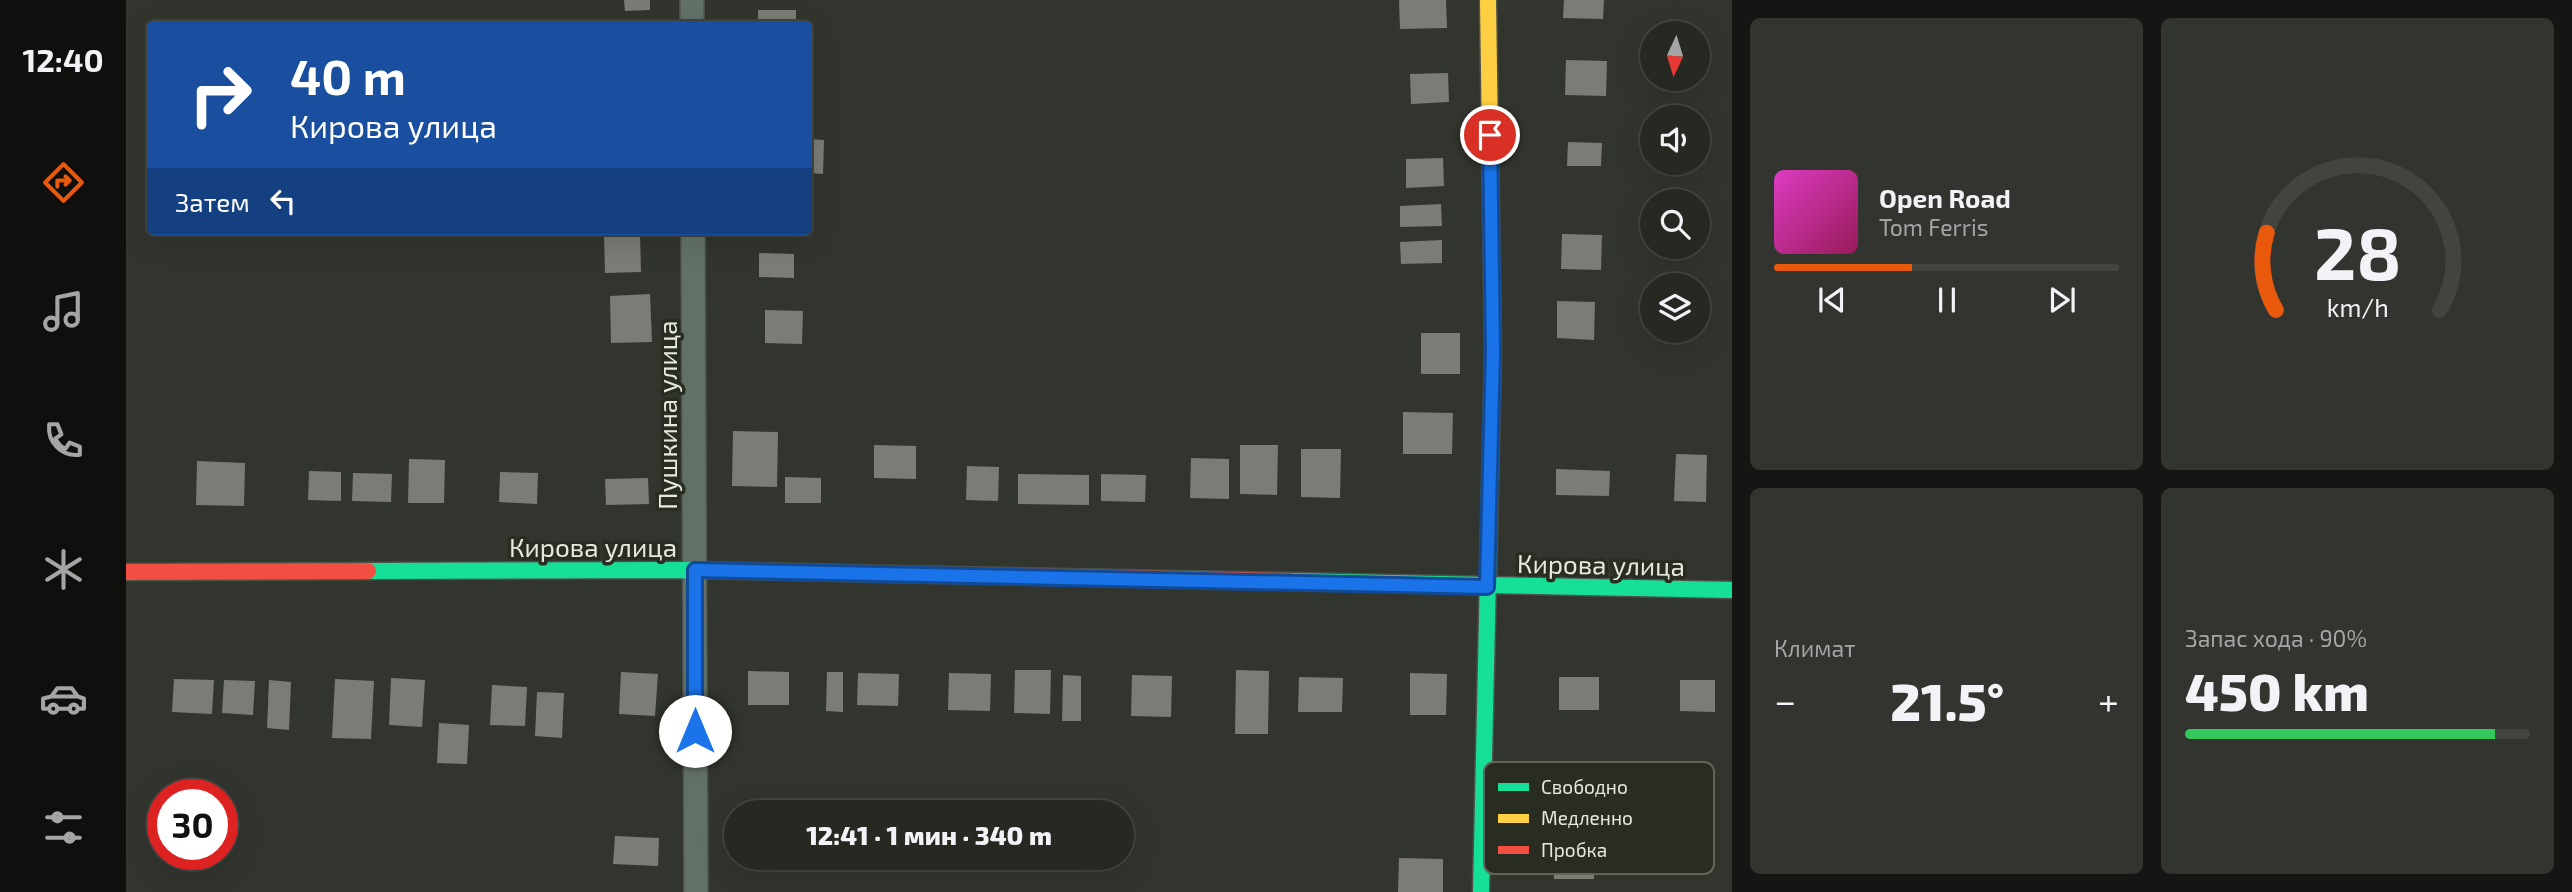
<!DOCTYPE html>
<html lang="ru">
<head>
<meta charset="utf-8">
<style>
  :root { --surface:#262822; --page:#32342f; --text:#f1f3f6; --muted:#a4a6a5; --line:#424440; --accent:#ea580c }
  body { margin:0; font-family:"Exo 2",sans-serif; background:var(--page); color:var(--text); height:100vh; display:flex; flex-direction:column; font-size:26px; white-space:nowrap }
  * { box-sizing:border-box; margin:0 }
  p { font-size:23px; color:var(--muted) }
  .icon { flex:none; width:38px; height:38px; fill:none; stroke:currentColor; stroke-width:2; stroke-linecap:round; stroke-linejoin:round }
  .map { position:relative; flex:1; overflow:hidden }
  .panel { display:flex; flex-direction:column; gap:18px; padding:18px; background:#151613; width:840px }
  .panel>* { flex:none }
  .banner { position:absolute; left:21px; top:21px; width:665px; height:214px; border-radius:7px; box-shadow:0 7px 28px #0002,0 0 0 2px var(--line); background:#1a4fa0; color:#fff; overflow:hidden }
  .needle { width:46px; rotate:184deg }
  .fabs { position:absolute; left:1514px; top:21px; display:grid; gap:14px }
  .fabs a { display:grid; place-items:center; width:70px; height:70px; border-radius:50%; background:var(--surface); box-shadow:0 7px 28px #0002,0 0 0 2px var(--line); font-size:35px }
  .speed { position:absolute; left:21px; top:779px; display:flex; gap:14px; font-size:35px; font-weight:700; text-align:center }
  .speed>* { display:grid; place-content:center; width:91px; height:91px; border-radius:50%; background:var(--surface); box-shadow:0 7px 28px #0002,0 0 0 2px var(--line); line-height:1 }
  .speed .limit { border:10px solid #d22; background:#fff; color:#111 }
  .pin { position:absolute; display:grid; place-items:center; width:60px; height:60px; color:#fff; margin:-30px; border:4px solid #fff; border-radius:50%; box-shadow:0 2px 7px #0007 }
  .me { position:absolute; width:77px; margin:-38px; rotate:0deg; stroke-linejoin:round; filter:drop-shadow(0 0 5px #0008) }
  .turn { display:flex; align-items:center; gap:24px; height:147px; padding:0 28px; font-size:32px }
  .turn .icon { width:91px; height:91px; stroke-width:2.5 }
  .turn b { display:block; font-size:49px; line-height:60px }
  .then { display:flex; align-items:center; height:66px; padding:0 28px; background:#0003; gap:14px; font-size:26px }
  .big { font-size:52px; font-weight:800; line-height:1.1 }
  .panel .card { flex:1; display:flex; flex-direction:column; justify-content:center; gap:10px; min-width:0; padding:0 24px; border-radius:10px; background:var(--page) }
  .panel .dial { align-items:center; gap:0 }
  .dial svg { height:182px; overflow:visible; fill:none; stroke:var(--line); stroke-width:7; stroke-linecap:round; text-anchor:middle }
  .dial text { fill:var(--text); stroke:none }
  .song { display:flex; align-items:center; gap:21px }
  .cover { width:84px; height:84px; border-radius:10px; background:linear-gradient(135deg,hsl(310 70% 55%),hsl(330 70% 35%)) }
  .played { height:7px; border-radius:4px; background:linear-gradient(90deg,var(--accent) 40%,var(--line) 40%) }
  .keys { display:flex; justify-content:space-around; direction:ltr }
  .heat { display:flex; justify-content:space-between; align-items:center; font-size:38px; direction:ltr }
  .charge { height:10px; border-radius:5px; background:linear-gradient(90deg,#34c759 90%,var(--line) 0) }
  .panel .tiles { flex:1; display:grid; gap:18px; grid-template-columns:repeat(2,1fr) }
  .trip { position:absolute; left:598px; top:800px; width:410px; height:70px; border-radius:35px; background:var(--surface); box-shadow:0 7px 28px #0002,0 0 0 2px var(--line); font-weight:800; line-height:70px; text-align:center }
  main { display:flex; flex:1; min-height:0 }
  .menu { display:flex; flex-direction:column; width:126px; justify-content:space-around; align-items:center; background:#0f100e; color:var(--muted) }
  .menu .icon { width:49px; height:49px }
  .menu .current { color:var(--accent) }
  .menu b { font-size:32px; color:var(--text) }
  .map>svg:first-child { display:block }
  .building { fill:#7c7c76 }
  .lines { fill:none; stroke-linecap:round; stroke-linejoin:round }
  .street-casing { stroke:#4e514b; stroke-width:26 }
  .fast-casing { stroke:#4e514b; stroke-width:19 }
  .slow-casing { stroke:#4e514b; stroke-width:19 }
  .jam-casing { stroke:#4e514b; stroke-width:19 }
  .street { stroke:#627168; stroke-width:23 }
  .fast { stroke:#16e098; stroke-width:16 }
  .slow { stroke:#ffcf43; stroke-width:16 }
  .jam { stroke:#f24e42; stroke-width:16 }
  .route-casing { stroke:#114b97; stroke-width:18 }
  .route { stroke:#1a73e8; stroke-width:12 }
  .labels { text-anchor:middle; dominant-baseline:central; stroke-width:7; stroke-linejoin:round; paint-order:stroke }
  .street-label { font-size:26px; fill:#e4e8df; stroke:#292d21 }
  .key { fill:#292d21; stroke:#61655a; stroke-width:2 }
  .key-label { font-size:19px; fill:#e4e8df }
</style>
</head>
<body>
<main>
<nav class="menu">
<b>12:40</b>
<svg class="icon current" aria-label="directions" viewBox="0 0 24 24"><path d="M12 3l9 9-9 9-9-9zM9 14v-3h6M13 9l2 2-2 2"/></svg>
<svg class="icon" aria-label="music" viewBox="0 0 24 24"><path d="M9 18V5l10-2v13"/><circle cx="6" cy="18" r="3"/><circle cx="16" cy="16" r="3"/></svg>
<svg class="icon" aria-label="phone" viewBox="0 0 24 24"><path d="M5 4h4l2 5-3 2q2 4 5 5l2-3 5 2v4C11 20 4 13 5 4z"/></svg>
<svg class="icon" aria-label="climate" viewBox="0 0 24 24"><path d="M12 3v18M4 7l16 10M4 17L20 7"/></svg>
<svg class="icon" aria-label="car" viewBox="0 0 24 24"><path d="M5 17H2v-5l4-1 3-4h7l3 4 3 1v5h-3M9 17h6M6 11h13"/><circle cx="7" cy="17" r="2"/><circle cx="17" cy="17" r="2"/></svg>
<svg class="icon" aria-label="filters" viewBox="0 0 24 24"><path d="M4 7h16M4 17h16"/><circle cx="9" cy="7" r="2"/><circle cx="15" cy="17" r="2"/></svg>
</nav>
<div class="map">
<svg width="1606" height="892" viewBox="0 0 1606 892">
  <rect width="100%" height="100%" fill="#32352e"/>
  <!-- building -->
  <g class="building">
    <polygon points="498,0 524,0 524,10 499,11"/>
    <polygon points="1273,0 1320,0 1321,28 1274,29"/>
    <polygon points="1438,0 1478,0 1477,19 1437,18"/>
    <rect x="632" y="10" width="38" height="14"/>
    <polygon points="1440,60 1481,61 1480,96 1439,95"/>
    <polygon points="1322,73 1323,102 1285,104 1284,74"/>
    <polygon points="682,139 698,140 697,174 682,173"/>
    <polygon points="1442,142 1476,143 1475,166 1441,166"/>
    <polygon points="1317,158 1318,186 1280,188 1280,159"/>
    <polygon points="1315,204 1316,226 1274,227 1274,206"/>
    <polygon points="514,233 515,272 479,273 478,234"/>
    <polygon points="1436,234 1476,235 1475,270 1435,269"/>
    <polygon points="1316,240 1316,263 1275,264 1274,242"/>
    <polygon points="633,253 668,254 668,278 633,277"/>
    <polygon points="524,294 526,342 485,343 484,296"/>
    <polygon points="1431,301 1469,302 1468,340 1431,338"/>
    <polygon points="639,310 677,311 676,344 639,343"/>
    <rect x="1295" y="333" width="39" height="41"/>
    <polygon points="1277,412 1327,413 1326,454 1277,454"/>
    <polygon points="607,431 652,432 651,487 606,486"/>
    <polygon points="748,445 790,446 790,479 748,478"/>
    <polygon points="1114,445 1152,445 1151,495 1114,494"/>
    <polygon points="1175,449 1215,449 1214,498 1175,497"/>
    <polygon points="1550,454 1581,455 1580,502 1548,501"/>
    <polygon points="1065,458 1103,459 1103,499 1064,498"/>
    <polygon points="283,459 319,460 318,503 282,503"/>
    <polygon points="71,461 119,463 118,506 70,505"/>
    <polygon points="841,466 873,467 872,501 840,500"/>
    <polygon points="1430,469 1484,471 1483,496 1430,495"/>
    <polygon points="183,471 215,472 215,501 182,500"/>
    <polygon points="374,472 412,473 411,504 373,502"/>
    <polygon points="227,473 266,474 265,502 226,501"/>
    <polygon points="892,474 963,475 963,505 892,504"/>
    <polygon points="975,474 1020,475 1019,502 975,501"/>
    <polygon points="659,477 695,478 695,503 659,503"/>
    <polygon points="522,478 523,504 480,505 479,479"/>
    <polygon points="889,670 925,670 924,714 888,713"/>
    <polygon points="1110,670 1143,671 1142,734 1109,734"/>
    <polygon points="622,671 663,672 663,705 622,705"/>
    <polygon points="495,672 532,674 529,716 493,714"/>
    <polygon points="701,672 717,672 717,712 700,711"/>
    <polygon points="732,673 773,674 772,706 731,705"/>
    <polygon points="823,673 865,674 864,711 822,710"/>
    <polygon points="1284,673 1321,674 1320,715 1284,715"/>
    <polygon points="937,675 955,676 955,721 936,721"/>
    <polygon points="1006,675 1046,676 1045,717 1005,716"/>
    <polygon points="1173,677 1217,678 1216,712 1172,712"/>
    <rect x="1433" y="677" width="40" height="33"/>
    <polygon points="265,678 299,680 296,727 263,725"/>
    <polygon points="48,679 88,680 86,714 46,712"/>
    <polygon points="209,679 248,681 245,739 206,738"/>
    <polygon points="98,680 129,681 127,715 96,713"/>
    <polygon points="143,680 165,682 163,730 141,728"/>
    <polygon points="1554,680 1589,680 1589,712 1554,711"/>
    <polygon points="366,685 401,687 399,726 364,725"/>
    <polygon points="411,692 438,693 436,738 409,736"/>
    <polygon points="313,723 343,725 341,764 311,763"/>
    <polygon points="489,836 533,838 532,866 487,864"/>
    <rect x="1428" y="851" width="40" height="28"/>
    <polygon points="1273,858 1317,859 1317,892 1272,892"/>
  </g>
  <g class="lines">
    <!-- street casing -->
    <g class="street-casing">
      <g id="street">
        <polyline points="566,0 566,24"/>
        <polyline points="567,231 570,892"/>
      </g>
    </g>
    <!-- fast casing -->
    <g class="fast-casing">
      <g id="fast">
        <polyline points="242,571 569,570 765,574"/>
        <polyline points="1164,581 1606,590"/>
        <polyline points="1355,892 1367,351 1366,281"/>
      </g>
    </g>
    <!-- slow casing -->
    <g class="slow-casing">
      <polyline id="slow" points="1362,0 1366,281"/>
    </g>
    <!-- jam casing -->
    <g class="jam-casing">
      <g id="jam">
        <polyline points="0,572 242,571"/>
        <polyline points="765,574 1164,581"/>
      </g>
    </g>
    <!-- street -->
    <use href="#street" class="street"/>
    <!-- fast -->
    <use href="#fast" class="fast"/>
    <!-- slow -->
    <use href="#slow" class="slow"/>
    <!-- jam -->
    <use href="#jam" class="jam"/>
  </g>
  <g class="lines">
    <!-- route casing -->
    <g class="route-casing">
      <polyline id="route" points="569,731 569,570 1361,587 1367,351 1364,135"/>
    </g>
    <!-- route -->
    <use href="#route" class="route"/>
  </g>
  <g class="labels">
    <!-- street labels -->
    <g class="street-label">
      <text transform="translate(540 415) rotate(-90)">Пушкина улица</text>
      <text x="467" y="546">Кирова улица</text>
      <text transform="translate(1475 564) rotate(1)">Кирова улица</text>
    </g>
  </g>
  <!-- legend -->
  <rect x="1358" y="762" width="230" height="112" rx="10" class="key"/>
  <rect x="1372" y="783" width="31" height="8" fill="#16e098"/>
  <rect x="1372" y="814" width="31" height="9" fill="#ffcf43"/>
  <rect x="1372" y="846" width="31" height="8" fill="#f24e42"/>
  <g class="key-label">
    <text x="1415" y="794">Свободно</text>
    <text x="1415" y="825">Медленно</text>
    <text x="1415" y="857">Пробка</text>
  </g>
</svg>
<div class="fabs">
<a><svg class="needle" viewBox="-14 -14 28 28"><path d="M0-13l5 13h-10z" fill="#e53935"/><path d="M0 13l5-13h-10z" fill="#a4a6a5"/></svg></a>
<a><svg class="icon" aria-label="sound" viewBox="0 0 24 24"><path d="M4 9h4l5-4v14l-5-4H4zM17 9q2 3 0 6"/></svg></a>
<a><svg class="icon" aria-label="search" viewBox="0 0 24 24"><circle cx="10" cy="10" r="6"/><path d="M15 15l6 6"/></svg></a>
<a><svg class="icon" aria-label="layers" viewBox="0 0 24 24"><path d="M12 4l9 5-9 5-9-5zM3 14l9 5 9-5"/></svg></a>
</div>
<div class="speed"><div class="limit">30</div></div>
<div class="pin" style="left:1364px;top:135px;background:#d93025"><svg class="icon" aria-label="arrive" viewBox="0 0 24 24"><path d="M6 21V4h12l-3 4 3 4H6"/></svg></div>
<svg class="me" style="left:569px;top:731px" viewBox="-20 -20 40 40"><circle r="19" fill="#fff"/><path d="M0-13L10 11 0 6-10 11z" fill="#1a73e8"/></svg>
<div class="trip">12:41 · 1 мин · 340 m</div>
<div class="banner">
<div class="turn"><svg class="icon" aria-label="right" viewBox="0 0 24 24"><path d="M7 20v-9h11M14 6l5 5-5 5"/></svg><div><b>40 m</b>Кирова улица</div></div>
<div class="then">Затем<svg class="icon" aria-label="left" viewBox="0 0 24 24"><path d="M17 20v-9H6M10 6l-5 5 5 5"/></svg></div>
</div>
</div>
<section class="panel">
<div class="tiles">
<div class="card">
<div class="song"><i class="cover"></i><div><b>Open Road</b><p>Tom Ferris</p></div></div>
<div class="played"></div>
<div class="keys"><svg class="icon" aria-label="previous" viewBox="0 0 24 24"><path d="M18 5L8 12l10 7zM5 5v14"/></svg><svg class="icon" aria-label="pause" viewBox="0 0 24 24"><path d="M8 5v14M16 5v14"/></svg><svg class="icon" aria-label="next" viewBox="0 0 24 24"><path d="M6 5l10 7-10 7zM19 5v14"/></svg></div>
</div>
<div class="card dial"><svg viewBox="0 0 100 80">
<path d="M14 69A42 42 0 1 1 86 69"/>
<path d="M14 69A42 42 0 0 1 10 35" stroke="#ea580c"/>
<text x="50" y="56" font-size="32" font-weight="700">28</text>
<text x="50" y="72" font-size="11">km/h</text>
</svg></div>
<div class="card"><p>Климат</p>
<div class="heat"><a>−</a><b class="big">21.5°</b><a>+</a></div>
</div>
<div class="card"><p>Запас хода · 90%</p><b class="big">450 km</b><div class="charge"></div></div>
</div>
</section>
</main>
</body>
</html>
